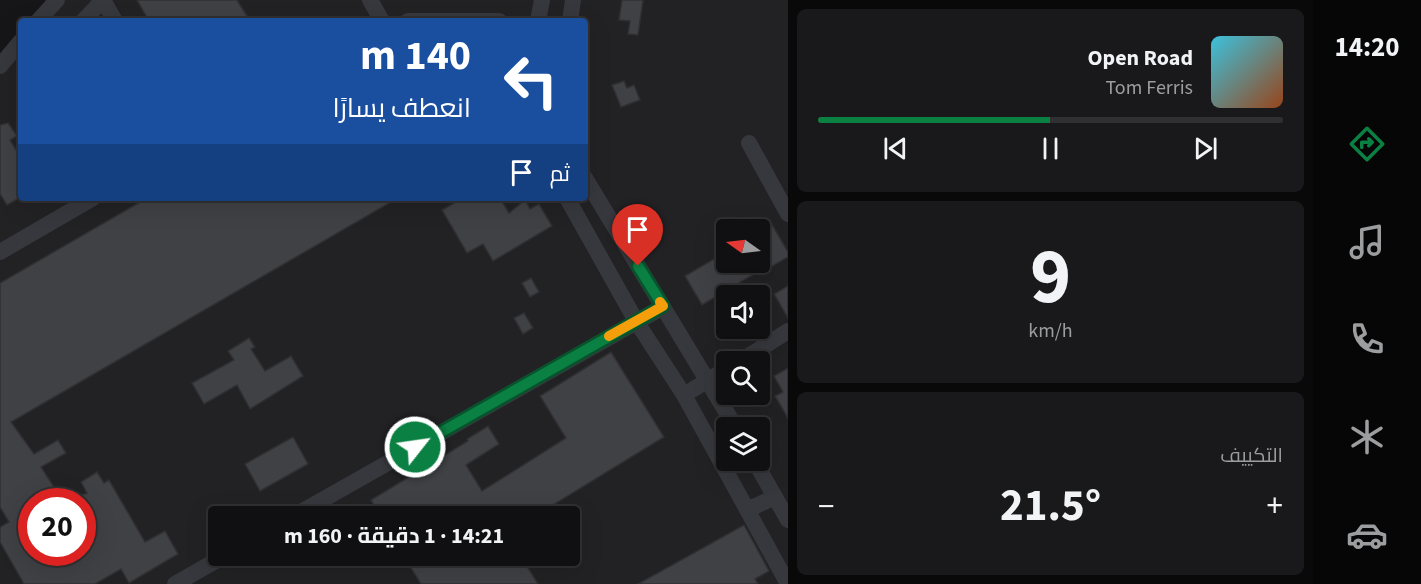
<!DOCTYPE html>
<html lang="ar">
<head>
<meta charset="utf-8">
<style>
  :root { --surface:#101012; --page:#19191b; --text:#f1f3f6; --muted:#9c9d9f; --line:#303032; --accent:#0b8043 }
  body { margin:0; font-family:"Source Sans 3",Cairo,sans-serif; background:var(--page); color:var(--text); direction:rtl; height:100vh; display:flex; flex-direction:column; font-size:22px; white-space:nowrap }
  * { box-sizing:border-box; margin:0 }
  p { font-size:20px; color:var(--muted) }
  .icon { flex:none; width:33px; height:33px; fill:none; stroke:currentColor; stroke-width:2; stroke-linecap:round; stroke-linejoin:round }
  .map { position:relative; flex:1; overflow:hidden; direction:ltr }
  .panel { display:flex; flex-direction:column; gap:9px; padding:9px; background:#09090a; width:525px }
  .panel>* { flex:none }
  .hud { position:absolute; left:18px; top:18px; width:570px; height:183px; border-radius:6px; box-shadow:0 6px 24px #0002,0 0 0 2px var(--line); direction:rtl; background:#1a4fa0; color:#fff; overflow:hidden }
  .needle { width:39px; rotate:284deg }
  .controls { position:absolute; left:716px; top:219px; display:grid; gap:12px }
  .controls a { display:grid; place-items:center; width:54px; height:54px; border-radius:6px; background:var(--surface); box-shadow:0 6px 24px #0002,0 0 0 2px var(--line); font-size:30px }
  .speed { position:absolute; left:18px; top:488px; display:flex; gap:12px; font-size:30px; font-weight:700; text-align:center }
  .speed>* { display:grid; place-content:center; width:78px; height:78px; border-radius:50%; background:var(--surface); box-shadow:0 6px 24px #0002,0 0 0 2px var(--line); line-height:1 }
  .speed .limit { border:9px solid #d22; background:#fff; color:#111 }
  .pin { position:absolute; display:grid; place-items:center; width:51px; height:51px; color:#fff; margin:-62px -26px; border-radius:50% 50% 50% 0; rotate:-45deg; box-shadow:0 0 6px #0007 }
  .pin .icon { rotate:45deg }
  .me { position:absolute; width:66px; margin:-33px; rotate:60deg; stroke-linejoin:round; filter:drop-shadow(0 0 4px #0008) }
  .turn { display:flex; align-items:center; gap:21px; height:126px; padding:0 18px; font-size:27px }
  .turn .icon { width:78px; height:78px; stroke-width:2.5 }
  .turn b { display:block; font-size:42px; line-height:51px }
  .then { display:flex; align-items:center; height:57px; padding:0 18px; background:#0003; gap:12px; font-size:22px }
  .big { font-size:45px; font-weight:700; line-height:1.1 }
  .panel .widget { flex:1; display:flex; flex-direction:column; justify-content:center; gap:9px; min-width:0; padding:0 21px; border-radius:9px; background:var(--page) }
  .panel .dial { align-items:center; gap:0 }
  .dial b { font-size:78px; line-height:1 }
  .song { display:flex; align-items:center; gap:18px }
  .cover { width:72px; height:72px; border-radius:9px; background:linear-gradient(135deg,hsl(190 70% 55%),hsl(20 70% 35%)) }
  .played { height:6px; border-radius:3px; background:linear-gradient(90deg,var(--accent) 50%,var(--line) 50%) }
  .keys { display:flex; justify-content:space-around; direction:ltr }
  .heat { display:flex; justify-content:space-between; align-items:center; font-size:33px; direction:ltr }
  .trip { position:absolute; left:208px; top:506px; width:372px; height:60px; border-radius:6px; background:var(--surface); box-shadow:0 6px 24px #0002,0 0 0 2px var(--line); font-weight:700; line-height:60px; text-align:center; direction:rtl }
  main { display:flex; flex:1; min-height:0 }
  .tab-bar { display:flex; flex-direction:column; width:108px; justify-content:space-around; align-items:center; background:#060607; color:var(--muted) }
  .tab-bar .icon { width:42px; height:42px }
  .tab-bar .current { color:var(--accent) }
  .tab-bar b { font-size:27px; color:var(--text) }
  .map>svg:first-child { display:block }
  .built { fill:#222225; fill-rule:evenodd }
  .building { fill:#404145; stroke:#303034; stroke-width:1.5 }
  .lines { fill:none; stroke-linecap:round; stroke-linejoin:round }
  .minor { stroke:#37383d; stroke-width:16 }
  .route-casing { stroke:#07532c; stroke-width:15 }
  .route { stroke:#0b8043; stroke-width:10 }
  .slow { stroke:#f59e0b; stroke-width:10 }
</style>
</head>
<body>
<main>
<nav class="tab-bar">
<b>14:20</b>
<svg class="icon current" aria-label="directions" viewBox="0 0 24 24"><path d="M12 3l9 9-9 9-9-9zM9 14v-3h6M13 9l2 2-2 2"/></svg>
<svg class="icon" aria-label="music" viewBox="0 0 24 24"><path d="M9 18V5l10-2v13"/><circle cx="6" cy="18" r="3"/><circle cx="16" cy="16" r="3"/></svg>
<svg class="icon" aria-label="phone" viewBox="0 0 24 24"><path d="M5 4h4l2 5-3 2q2 4 5 5l2-3 5 2v4C11 20 4 13 5 4z"/></svg>
<svg class="icon" aria-label="climate" viewBox="0 0 24 24"><path d="M12 3v18M4 7l16 10M4 17L20 7"/></svg>
<svg class="icon" aria-label="car" viewBox="0 0 24 24"><path d="M5 17H2v-5l4-1 3-4h7l3 4 3 1v5h-3M9 17h6M6 11h13"/><circle cx="7" cy="17" r="2"/><circle cx="17" cy="17" r="2"/></svg>
</nav>
<section class="panel">
<div class="widget">
<div class="song"><i class="cover"></i><div><b>Open Road</b><p>Tom Ferris</p></div></div>
<div class="played"></div>
<div class="keys"><svg class="icon" aria-label="previous" viewBox="0 0 24 24"><path d="M18 5L8 12l10 7zM5 5v14"/></svg><svg class="icon" aria-label="pause" viewBox="0 0 24 24"><path d="M8 5v14M16 5v14"/></svg><svg class="icon" aria-label="next" viewBox="0 0 24 24"><path d="M6 5l10 7-10 7zM19 5v14"/></svg></div>
</div>
<div class="widget dial"><b>9</b><p>km/h</p></div>
<div class="widget"><p>التكييف</p>
<div class="heat"><a>−</a><b class="big">21.5°</b><a>+</a></div>
</div>
</section>
<div class="map">
<svg width="788" height="584" viewBox="0 0 788 584">
  <rect width="100%" height="100%" fill="#161618"/>
  <!-- built -->
  <path class="built" d="M 56,0 L 788,0 L 788,584 L 0,584 L 0,68 L 21,43 L 21,198 L 585,198 L 585,21 L 39,21 ZM 726,230 L 759,230 L 759,262 L 726,262 ZM 726,296 L 759,296 L 759,328 L 726,328 ZM 726,362 L 759,362 L 759,394 L 726,394 ZM 726,428 L 759,428 L 759,460 L 726,460 ZM 32,501 L 82,501 L 82,552 L 32,552 ZM 219,516 L 570,516 L 570,555 L 219,555 Z"/>
  <!-- building -->
  <g class="building">
    <polygon points="137,0 237,0 250,21 149,21"/>
    <polygon points="622,0 643,0 638,35 628,34 630,21 619,20"/>
    <polygon points="624,81 627,88 634,85 640,100 621,107 612,85"/>
    <polygon points="8,123 17,136 10,140 21,158 21,197 7,205 0,194 0,125"/>
    <polygon points="147,198 398,198 11,422 34,454 58,440 66,453 41,467 63,501 32,501 32,552 82,552 82,495 87,493 81,482 97,472 104,483 109,480 145,542 165,531 178,554 129,583 121,569 95,584 24,584 0,542 0,527 9,522 0,507 0,283"/>
    <polygon points="463,198 500,198 509,213 525,200 530,209 539,204 552,226 493,261 483,244 467,253 442,210"/>
    <polygon points="771,223 788,252 788,257 759,274 759,271 702,305 685,276 726,252 726,262 759,262 759,230"/>
    <polygon points="531,278 539,292 530,297 522,283"/>
    <polygon points="788,286 788,318 774,294"/>
    <polygon points="524,313 533,328 523,334 514,318"/>
    <polygon points="249,338 255,347 251,349 265,371 291,356 303,376 250,409 237,385 204,404 192,383 234,360 228,351"/>
    <polygon points="611,352 664,437 535,516 380,516 371,500 468,441 467,439 488,426 499,444 466,465 482,491 566,438 540,396"/>
    <polygon points="788,368 788,418 775,396 783,392 774,376"/>
    <polygon points="293,437 308,464 260,491 245,464"/>
    <polygon points="744,525 769,571 755,579 758,584 638,584"/>
    <polygon points="403,555 520,555 538,584 421,584"/>
  </g>
  <g class="lines">
    <!-- minor -->
    <g class="minor">
      <polyline points="103,0 115,21"/>
      <polyline points="370,0 382,21"/>
      <polyline points="38,21 57,0"/>
      <polyline points="83,21 103,0"/>
      <polyline points="408,21 499,21"/>
      <polyline points="538,21 542,0"/>
      <polyline points="570,21 573,0"/>
      <polyline points="0,66 21,41"/>
      <polyline points="749,143 788,214"/>
      <polyline points="585,178 736,428"/>
      <polyline points="567,198 636,321 684,395 788,584"/>
      <polyline points="0,252 93,198"/>
      <polyline points="739,362 788,331"/>
      <polyline points="684,395 726,369"/>
      <polyline points="754,460 788,520"/>
      <polyline points="747,510 775,497"/>
      <polyline points="294,516 663,307"/>
      <polyline points="175,584 226,555"/>
    </g>
  </g>
  <g class="lines">
    <!-- route casing -->
    <g class="route-casing">
      <polyline id="route" points="415,447 663,306 638,266"/>
    </g>
    <!-- route -->
    <use href="#route" class="route"/>
    <!-- slow -->
    <polyline class="slow" points="609,336 663,306 660,302"/>
  </g>
</svg>
<div class="controls">
<a><svg class="needle" viewBox="-14 -14 28 28"><path d="M0-13l5 13h-10z" fill="#e53935"/><path d="M0 13l5-13h-10z" fill="#9c9d9f"/></svg></a>
<a><svg class="icon" aria-label="sound" viewBox="0 0 24 24"><path d="M4 9h4l5-4v14l-5-4H4zM17 9q2 3 0 6"/></svg></a>
<a><svg class="icon" aria-label="search" viewBox="0 0 24 24"><circle cx="10" cy="10" r="6"/><path d="M15 15l6 6"/></svg></a>
<a><svg class="icon" aria-label="layers" viewBox="0 0 24 24"><path d="M12 4l9 5-9 5-9-5zM3 14l9 5 9-5"/></svg></a>
</div>
<div class="speed"><div class="limit">20</div></div>
<div class="pin" style="left:638px;top:266px;background:#d93025"><svg class="icon" aria-label="arrive" viewBox="0 0 24 24"><path d="M6 21V4h12l-3 4 3 4H6"/></svg></div>
<svg class="me" style="left:415px;top:447px" viewBox="-20 -20 40 40"><circle r="17" fill="#0b8043" stroke="#fff" stroke-width="3"/><path d="M0-11L8 9 0 5-8 9z" fill="#fff"/></svg>
<div class="trip">14:21 · 1 دقيقة · 160 m</div>
<div class="hud">
<div class="turn"><svg class="icon" aria-label="left" viewBox="0 0 24 24"><path d="M17 20v-9H6M10 6l-5 5 5 5"/></svg><div><b>140 m</b>انعطف يسارًا</div></div>
<div class="then">ثم<svg class="icon" aria-label="arrive" viewBox="0 0 24 24"><path d="M6 21V4h12l-3 4 3 4H6"/></svg></div>
</div>
</div>
</main>
</body>
</html>
